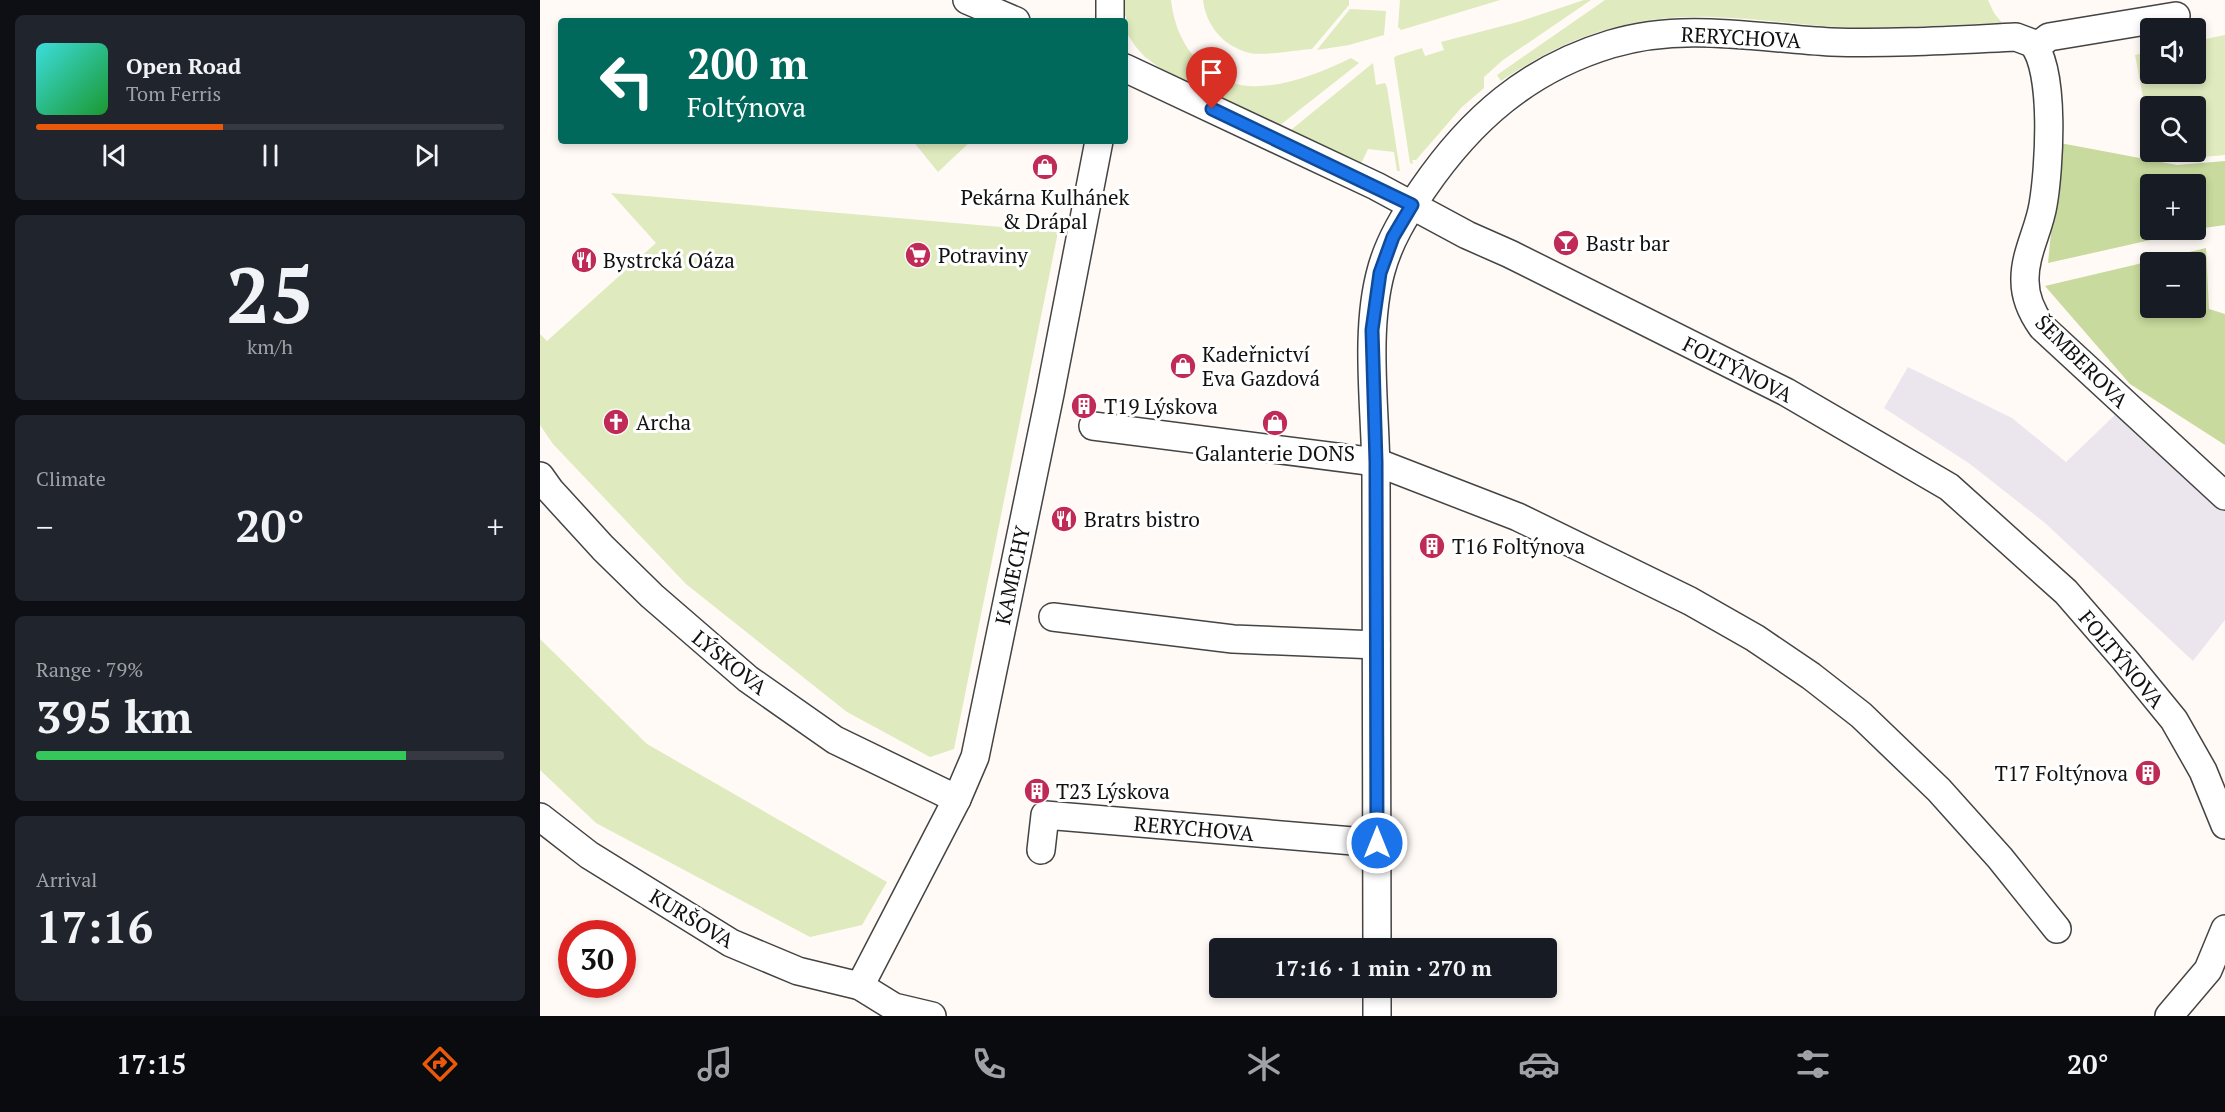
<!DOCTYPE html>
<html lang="en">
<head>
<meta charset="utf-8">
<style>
  :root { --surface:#171b24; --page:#20242c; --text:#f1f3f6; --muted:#9ea1a6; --line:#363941; --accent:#ea580c }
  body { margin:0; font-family:"PT Serif",serif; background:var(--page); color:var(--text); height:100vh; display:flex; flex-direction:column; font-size:22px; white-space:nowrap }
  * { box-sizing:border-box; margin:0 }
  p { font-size:20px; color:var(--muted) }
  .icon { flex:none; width:33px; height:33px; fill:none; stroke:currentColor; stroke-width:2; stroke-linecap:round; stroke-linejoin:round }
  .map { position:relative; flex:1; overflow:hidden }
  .sheet { display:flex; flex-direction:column; gap:15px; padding:15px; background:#0d0f14; width:540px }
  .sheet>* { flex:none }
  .top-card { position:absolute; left:18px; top:18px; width:570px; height:126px; border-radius:6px; box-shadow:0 3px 9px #0003; background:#00695c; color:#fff; overflow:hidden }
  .fabs { position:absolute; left:1600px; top:18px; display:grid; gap:12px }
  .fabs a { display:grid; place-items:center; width:66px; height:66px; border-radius:6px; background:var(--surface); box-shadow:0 3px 9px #0003; font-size:30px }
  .speed { position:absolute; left:18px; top:920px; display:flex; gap:12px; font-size:30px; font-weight:700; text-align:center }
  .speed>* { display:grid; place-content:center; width:78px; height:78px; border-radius:50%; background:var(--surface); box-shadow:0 3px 9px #0003; line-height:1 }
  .speed .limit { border:9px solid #d22; background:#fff; color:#111 }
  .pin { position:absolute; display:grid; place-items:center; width:51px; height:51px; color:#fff; margin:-62px -26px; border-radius:50% 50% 50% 0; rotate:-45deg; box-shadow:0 0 6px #0007 }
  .pin .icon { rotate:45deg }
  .me { position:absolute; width:66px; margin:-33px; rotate:0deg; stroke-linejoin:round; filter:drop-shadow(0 0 4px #0008) }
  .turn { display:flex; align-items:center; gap:21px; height:126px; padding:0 30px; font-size:27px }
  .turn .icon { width:78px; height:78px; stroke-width:2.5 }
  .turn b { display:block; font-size:42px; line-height:51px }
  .big { font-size:45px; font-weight:600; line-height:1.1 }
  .sheet .tile { flex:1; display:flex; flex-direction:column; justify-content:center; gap:9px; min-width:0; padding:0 21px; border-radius:9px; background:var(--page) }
  .sheet .dial { align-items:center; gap:0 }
  .dial b { font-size:78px; line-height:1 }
  .song { display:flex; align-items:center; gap:18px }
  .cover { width:72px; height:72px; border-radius:9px; background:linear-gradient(135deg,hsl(180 70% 55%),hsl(130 70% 35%)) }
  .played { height:6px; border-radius:3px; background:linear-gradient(90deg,var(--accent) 40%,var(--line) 40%) }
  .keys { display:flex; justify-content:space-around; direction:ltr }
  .heat { display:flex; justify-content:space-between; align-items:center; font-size:33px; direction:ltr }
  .charge { height:9px; border-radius:4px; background:linear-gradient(90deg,#34c759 79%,var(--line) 0) }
  .trip { position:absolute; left:669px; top:938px; width:348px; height:60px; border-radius:6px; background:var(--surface); box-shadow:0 3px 9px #0003; font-weight:600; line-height:60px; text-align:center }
  .tab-bar { display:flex; height:96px; justify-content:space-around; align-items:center; background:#090b0e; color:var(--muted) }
  .tab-bar .icon { width:42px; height:42px }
  .tab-bar .selected { color:var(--accent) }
  .tab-bar b { font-size:27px; color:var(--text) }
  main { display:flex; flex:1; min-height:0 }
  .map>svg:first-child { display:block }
  .industrial { fill:#ebe6ee }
  .green { fill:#dfeabe }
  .forest { fill:#c8da9d; fill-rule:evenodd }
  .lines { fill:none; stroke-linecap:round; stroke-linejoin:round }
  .minor-casing { stroke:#444; stroke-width:30 }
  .minor { stroke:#fff; stroke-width:27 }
  .route-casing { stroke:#114b97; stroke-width:15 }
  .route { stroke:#1a73e8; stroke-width:10 }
  .labels { text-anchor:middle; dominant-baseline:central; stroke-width:6; stroke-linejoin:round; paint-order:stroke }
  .street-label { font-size:21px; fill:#111; stroke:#fff }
  .poi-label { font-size:21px; fill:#111; stroke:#fff; text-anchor:start }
</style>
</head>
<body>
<main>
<section class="sheet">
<div class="tile">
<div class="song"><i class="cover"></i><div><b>Open Road</b><p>Tom Ferris</p></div></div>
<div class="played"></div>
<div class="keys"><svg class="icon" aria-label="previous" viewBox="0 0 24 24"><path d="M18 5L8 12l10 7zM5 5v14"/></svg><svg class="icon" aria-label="pause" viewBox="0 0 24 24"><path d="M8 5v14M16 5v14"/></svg><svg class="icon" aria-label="next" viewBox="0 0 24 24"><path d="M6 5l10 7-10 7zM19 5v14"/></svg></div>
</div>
<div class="tile dial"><b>25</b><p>km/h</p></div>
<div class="tile"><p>Climate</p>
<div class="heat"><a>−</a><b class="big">20°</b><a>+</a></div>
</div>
<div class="tile"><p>Range · 79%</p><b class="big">395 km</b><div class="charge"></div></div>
<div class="tile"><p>Arrival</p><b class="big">17:16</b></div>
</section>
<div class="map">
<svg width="1685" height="1016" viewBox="0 0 1685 1016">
  <rect width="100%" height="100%" fill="#fffaf5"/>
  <!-- industrial -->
  <polygon class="industrial" points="1368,367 1472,418 1526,462 1580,410 1685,504 1685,620 1653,661 1505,523 1430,464 1344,408"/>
  <!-- green -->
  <g class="green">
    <path d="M 581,0 L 631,0 C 635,35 651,62 682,78 C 690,82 700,86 709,86 C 743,88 781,73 811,58 L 819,63 L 739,126 L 624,71 L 605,57 L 596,47 L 588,35 L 586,16 L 580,16 Z"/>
    <path d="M 663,0 L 809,0 L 809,5 L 772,49 C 756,50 724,56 710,53 C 684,47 666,26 663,0 Z"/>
    <polygon points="860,0 960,0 861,30 858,27"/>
    <polygon points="1044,0 1051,0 963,60 944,77 944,88 922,107 876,160 872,160 873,164 870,163 854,58 856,56 882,48 885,56 904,50 901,42 978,22"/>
    <path d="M 1065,0 L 1448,0 L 1454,13 L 1462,23 C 1415,24 1368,28 1321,28 C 1271,27 1221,18 1171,17 C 1090,15 1028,36 961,81 L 957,75 Z"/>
    <polygon points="810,9 846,11 844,35 809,45 777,50"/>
    <polygon points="1685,35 1685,155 1615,161 1614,152 1656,152 1656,106 1611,106 1611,138 1595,55 1611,51 1611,74 1656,74 1656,41"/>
    <polygon points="833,63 836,85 845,83 847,87 860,171 857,171 854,152 828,149 820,166 751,132 751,130"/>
    <polygon points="373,141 431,141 398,172"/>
    <polygon points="71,193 518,232 414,749 390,757 307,712 146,584 13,444 0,425 0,334 7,341 116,243"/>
    <polygon points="0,639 107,744 347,882 322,925 270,937 56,823 0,770"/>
  </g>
  <!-- forest -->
  <g class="forest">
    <path d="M 1520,143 L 1637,165 L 1685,161 L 1685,225 L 1664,228 L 1508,263 ZM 1611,184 L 1656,184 L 1656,230 L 1611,230 Z"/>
    <path d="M 1666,248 L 1669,309 L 1685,314 L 1685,445 L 1590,384 L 1505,286 ZM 1611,262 L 1656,262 L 1656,308 L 1611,308 Z"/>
  </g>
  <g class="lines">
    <!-- minor casing -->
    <g class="minor-casing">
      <g id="minor">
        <polyline points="427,0 476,21"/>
        <polyline points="570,0 570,21"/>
        <polyline points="1496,47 1509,37 1636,16"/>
        <polyline points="585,68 836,186 927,235 970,254 1246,392 1409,487 1526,592 1585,660 1634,720 1663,771 1685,825"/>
        <polyline points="553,426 836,462 978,517 1150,601 1215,638 1271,676 1321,715 1399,790 1460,858 1517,929"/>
        <polyline points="0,476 10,490 63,548 112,596 208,679 295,740 417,799"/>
        <polyline points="513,617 693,639 836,645"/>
        <polyline points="0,817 49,855 191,943 258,971 320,986 354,1007 392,1016"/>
        <polyline points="501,850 505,815 837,843"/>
        <path d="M 837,948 C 836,791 836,634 836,477 C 836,412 824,333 841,271 C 849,241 865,215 883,189 C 931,119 988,69 1071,44 C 1143,22 1217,38 1291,42 C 1353,44 1414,40 1476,37 L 1492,43 C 1516,68 1509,171 1503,205 C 1499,230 1484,255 1485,281 C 1485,299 1492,313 1502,327 L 1685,496"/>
        <polyline points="320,986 417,799 435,757 510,394 559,141"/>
        <polyline points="837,987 837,1016"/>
        <polyline points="1629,1016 1668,970 1685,929"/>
      </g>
    </g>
    <!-- minor -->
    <use href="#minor" class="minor"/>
  </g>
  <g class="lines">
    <!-- route casing -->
    <g class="route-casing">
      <polyline id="route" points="672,109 872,205 853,237 840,273 832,330 836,462 837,843"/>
    </g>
    <!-- route -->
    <use href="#route" class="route"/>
  </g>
  <!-- icons -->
  <defs>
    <g id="shop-disc" transform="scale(1.35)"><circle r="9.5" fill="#bf2a56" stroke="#fff"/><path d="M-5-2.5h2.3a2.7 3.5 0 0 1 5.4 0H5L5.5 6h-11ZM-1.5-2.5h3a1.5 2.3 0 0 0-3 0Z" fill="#fff"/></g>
    <g id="bar-disc" transform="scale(1.35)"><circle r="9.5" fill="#bf2a56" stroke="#fff"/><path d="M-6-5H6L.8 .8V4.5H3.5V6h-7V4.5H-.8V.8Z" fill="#fff"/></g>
    <g id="supermarket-disc" transform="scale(1.35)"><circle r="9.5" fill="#bf2a56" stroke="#fff"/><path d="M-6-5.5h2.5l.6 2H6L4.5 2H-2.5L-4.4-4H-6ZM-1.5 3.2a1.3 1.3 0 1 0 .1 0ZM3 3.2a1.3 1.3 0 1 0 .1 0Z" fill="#fff"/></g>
    <g id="restaurant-disc" transform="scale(1.35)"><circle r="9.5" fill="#bf2a56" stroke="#fff"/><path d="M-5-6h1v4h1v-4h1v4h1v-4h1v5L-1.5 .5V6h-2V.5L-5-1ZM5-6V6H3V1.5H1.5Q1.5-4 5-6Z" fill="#fff"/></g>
    <g id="building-disc" transform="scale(1.35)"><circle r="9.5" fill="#bf2a56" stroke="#fff"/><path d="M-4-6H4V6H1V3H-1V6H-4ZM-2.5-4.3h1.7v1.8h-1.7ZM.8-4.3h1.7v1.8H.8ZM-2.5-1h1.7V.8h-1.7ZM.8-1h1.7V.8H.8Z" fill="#fff"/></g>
    <g id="church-disc" transform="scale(1.35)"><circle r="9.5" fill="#bf2a56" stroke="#fff"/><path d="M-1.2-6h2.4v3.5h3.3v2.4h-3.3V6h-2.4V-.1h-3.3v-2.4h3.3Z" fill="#fff"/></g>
  </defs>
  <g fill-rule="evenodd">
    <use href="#shop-disc" x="505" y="167"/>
    <use href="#bar-disc" x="1026" y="243"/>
    <use href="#supermarket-disc" x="378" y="255"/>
    <use href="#restaurant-disc" x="44" y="260"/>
    <use href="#shop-disc" x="643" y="366"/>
    <use href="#building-disc" x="544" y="406"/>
    <use href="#church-disc" x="76" y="422"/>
    <use href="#shop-disc" x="735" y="423"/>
    <use href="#restaurant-disc" x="524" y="519"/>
    <use href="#building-disc" x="892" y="546"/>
    <use href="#building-disc" x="1608" y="773"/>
    <use href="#building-disc" x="497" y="791"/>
  </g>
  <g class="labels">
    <!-- street labels -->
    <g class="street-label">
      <text transform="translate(1201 37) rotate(3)">RERYCHOVA</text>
      <text transform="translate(1542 361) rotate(45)">ŠEMBEROVA</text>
      <text transform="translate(1198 369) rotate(27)">FOLTÝNOVA</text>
      <text transform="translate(472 575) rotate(-78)">KAMECHY</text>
      <text transform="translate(1582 659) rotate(50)">FOLTÝNOVA</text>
      <text transform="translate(190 662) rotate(39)">LÝSKOVA</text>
      <text transform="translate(654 828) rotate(5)">RERYCHOVA</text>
      <text transform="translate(152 918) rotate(31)">KURŠOVA</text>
    </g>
    <!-- poi labels -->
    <g class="poi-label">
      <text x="505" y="197" text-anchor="middle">Pekárna Kulhánek<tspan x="505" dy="24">&amp; Drápal</tspan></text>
      <text x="1046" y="243">Bastr bar</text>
      <text x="398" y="255">Potraviny</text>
      <text x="63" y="260">Bystrcká Oáza</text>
      <text x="662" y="354">Kadeřnictví<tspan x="662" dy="24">Eva Gazdová</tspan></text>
      <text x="564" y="406">T19 Lýskova</text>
      <text x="96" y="422">Archa</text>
      <text x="735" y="453" text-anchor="middle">Galanterie DONS</text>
      <text x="544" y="519">Bratrs bistro</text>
      <text x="912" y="546">T16 Foltýnova</text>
      <text x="1588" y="773" text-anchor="end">T17 Foltýnova</text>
      <text x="516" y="791">T23 Lýskova</text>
    </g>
  </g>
</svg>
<div class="fabs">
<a><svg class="icon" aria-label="sound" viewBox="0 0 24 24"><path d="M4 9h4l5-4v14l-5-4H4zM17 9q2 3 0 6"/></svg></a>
<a><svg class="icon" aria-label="search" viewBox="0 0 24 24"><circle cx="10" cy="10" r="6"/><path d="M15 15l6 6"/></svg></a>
<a>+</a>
<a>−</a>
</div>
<div class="speed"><div class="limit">30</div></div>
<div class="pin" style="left:672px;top:109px;background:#d93025"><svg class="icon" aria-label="arrive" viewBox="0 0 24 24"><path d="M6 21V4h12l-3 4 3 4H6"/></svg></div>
<svg class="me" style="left:837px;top:843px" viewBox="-20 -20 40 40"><circle r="17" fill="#1a73e8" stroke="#fff" stroke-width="3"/><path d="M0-11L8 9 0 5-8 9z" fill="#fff"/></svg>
<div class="trip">17:16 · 1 min · 270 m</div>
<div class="top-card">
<div class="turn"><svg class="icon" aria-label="left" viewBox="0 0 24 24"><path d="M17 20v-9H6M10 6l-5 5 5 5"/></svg><div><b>200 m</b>Foltýnova</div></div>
</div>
</div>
</main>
<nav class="tab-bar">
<b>17:15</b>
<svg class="icon selected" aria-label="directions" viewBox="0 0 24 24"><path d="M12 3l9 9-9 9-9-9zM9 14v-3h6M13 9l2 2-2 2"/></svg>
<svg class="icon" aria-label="music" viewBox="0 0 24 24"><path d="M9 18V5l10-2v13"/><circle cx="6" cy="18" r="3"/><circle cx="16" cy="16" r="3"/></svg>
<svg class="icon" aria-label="phone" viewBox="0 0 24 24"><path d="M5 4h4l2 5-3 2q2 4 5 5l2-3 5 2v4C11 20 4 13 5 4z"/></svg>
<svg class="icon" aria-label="climate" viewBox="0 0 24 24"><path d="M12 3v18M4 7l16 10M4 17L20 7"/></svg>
<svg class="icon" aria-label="car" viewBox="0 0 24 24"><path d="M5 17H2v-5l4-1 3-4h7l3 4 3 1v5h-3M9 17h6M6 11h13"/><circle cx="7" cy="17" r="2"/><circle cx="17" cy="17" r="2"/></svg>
<svg class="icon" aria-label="filters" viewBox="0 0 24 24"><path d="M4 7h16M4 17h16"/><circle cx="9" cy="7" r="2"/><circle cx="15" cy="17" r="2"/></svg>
<b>20°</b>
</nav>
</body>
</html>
